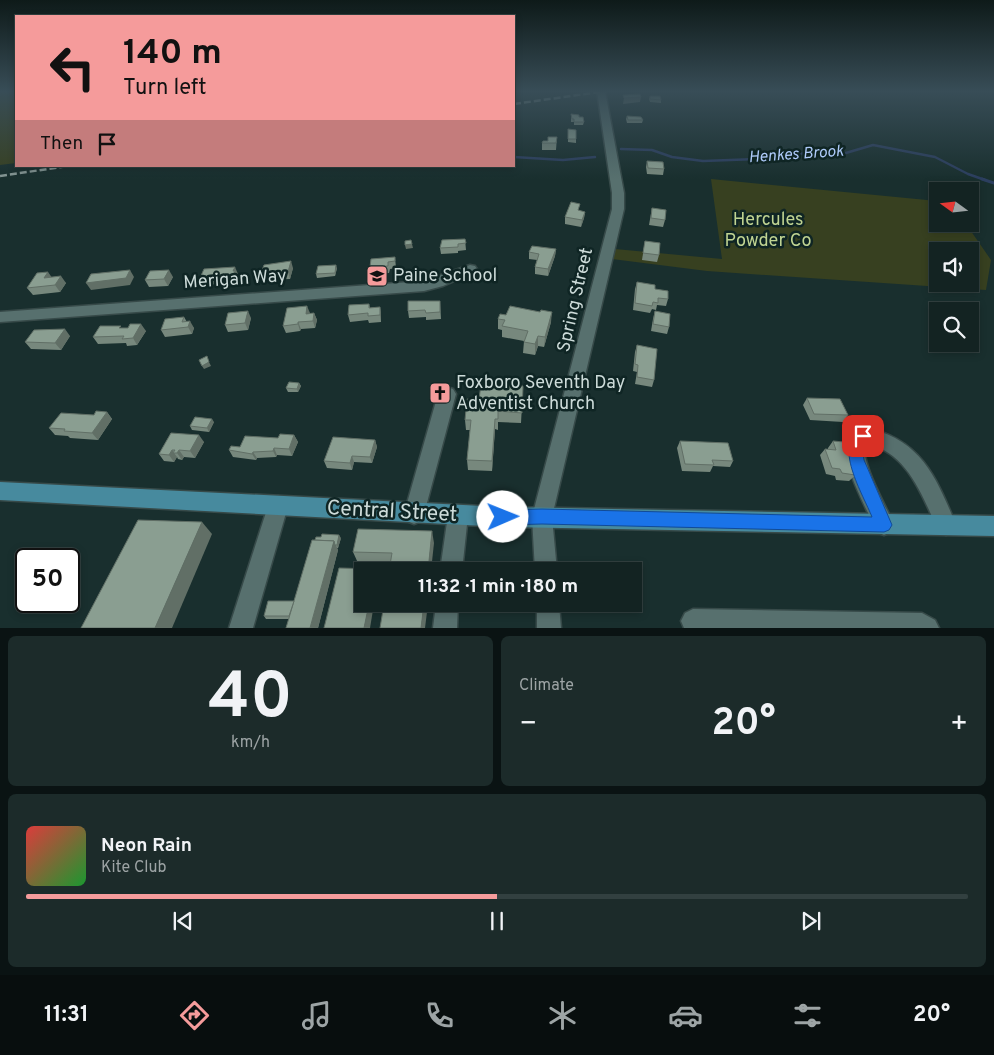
<!DOCTYPE html>
<html lang="en">
<head>
<meta charset="utf-8">
<style>
  :root { --surface:#132322; --page:#1c2b2a; --text:#f1f3f6; --muted:#9da4a5; --line:#324040; --accent:#f59b9b }
  body { margin:0; font-family:Overpass,sans-serif; background:var(--page); color:var(--text); height:100vh; display:flex; flex-direction:column; font-size:19px; white-space:nowrap }
  * { box-sizing:border-box; margin:0 }
  p { font-size:16px; color:var(--muted) }
  .icon { flex:none; width:28px; height:28px; fill:none; stroke:currentColor; stroke-width:2; stroke-linecap:round; stroke-linejoin:round }
  .map { position:relative; height:628px; overflow:hidden }
  .side { display:flex; flex-direction:column; gap:8px; padding:8px; background:#0a1313; flex:1 }
  .side>* { flex:none }
  .hud { position:absolute; left:15px; top:15px; width:500px; height:152px; border-radius:0px; box-shadow:0 2px 8px #0003,0 0 0 1px var(--line); background:#f59b9b; color:#111; overflow:hidden }
  .needle { width:32px; rotate:285deg }
  .tools { position:absolute; left:929px; top:182px; display:grid; gap:10px }
  .tools a { display:grid; place-items:center; width:50px; height:50px; border-radius:0px; background:var(--surface); box-shadow:0 2px 8px #0003,0 0 0 1px var(--line); font-size:25px }
  .speed { position:absolute; left:15px; top:548px; display:flex; gap:10px; font-size:25px; font-weight:700; text-align:center }
  .speed>* { display:grid; place-content:center; width:65px; height:65px; border-radius:50%; background:var(--surface); box-shadow:0 2px 8px #0003,0 0 0 1px var(--line); line-height:1 }
  .speed .limit { border:2px solid #111; border-radius:8px; background:#fff; color:#111 }
  .pin { position:absolute; display:grid; place-items:center; width:42px; height:42px; color:#fff; margin:-21px; border-radius:10px; box-shadow:0 2px 8px #0006 }
  .me { position:absolute; width:55px; margin:-28px; rotate:89deg; stroke-linejoin:round; filter:drop-shadow(0 0 4px #0008) }
  .turn { display:flex; align-items:center; gap:18px; height:105px; padding:0 25px; font-size:22px }
  .turn .icon { width:65px; height:65px; stroke-width:2.5 }
  .turn b { display:block; font-size:35px; line-height:42px }
  .then { display:flex; align-items:center; height:48px; padding:0 25px; background:#0003; gap:10px; font-size:19px }
  .big { font-size:38px; font-weight:700; line-height:1.1 }
  .side .card { flex:1; display:flex; flex-direction:column; justify-content:center; gap:8px; min-width:0; padding:0 18px; border-radius:8px; background:var(--page) }
  .side .dial { align-items:center; gap:0 }
  .dial b { font-size:65px; line-height:1 }
  .song { display:flex; align-items:center; gap:15px }
  .cover { width:60px; height:60px; border-radius:8px; background:linear-gradient(135deg,hsl(0 70% 55%),hsl(130 70% 35%)) }
  .played { height:5px; border-radius:2px; background:linear-gradient(90deg,var(--accent) 50%,var(--line) 50%) }
  .keys { display:flex; justify-content:space-around; direction:ltr }
  .heat { display:flex; justify-content:space-between; align-items:center; font-size:28px; direction:ltr }
  .side .tiles { flex:1; display:grid; gap:8px; grid-template-columns:1fr 1fr }
  .card:last-child { grid-column:span 2 }
  .trip { position:absolute; left:354px; top:562px; width:288px; height:50px; border-radius:0px; background:var(--surface); box-shadow:0 2px 8px #0003,0 0 0 1px var(--line); font-weight:700; line-height:50px; text-align:center }
  .menu { display:flex; height:80px; justify-content:space-around; align-items:center; background:#080e0e; color:var(--muted) }
  .menu .icon { width:35px; height:35px }
  .menu .active { color:var(--accent) }
  .menu b { font-size:22px; color:var(--text) }
  .map>svg:first-child { display:block }
  .green { fill:#374020; fill-rule:evenodd }
  .lines { fill:none; stroke-linecap:round; stroke-linejoin:round }
  .stream-far1 { stroke:#2c3f5f; stroke-width:2.5 }
  .stream { stroke:#2c3f5f; stroke-width:3 }
  .minor-casing { stroke:#374a49; stroke-width:3 }
  .major-casing { stroke:#374a49; stroke-width:3 }
  .minor { fill:#57706e; fill-rule:evenodd }
  .major { fill:#478a9e; fill-rule:evenodd }
  .rail { stroke:#859694; stroke-width:2.5; stroke-dasharray:7 3; stroke-linecap:butt }
  .wall { fill:#77887d }
  .shaded-wall { fill:#616f66 }
  .building { fill:#8a9e91; stroke:#616f66 }
  .route { fill:#1a73e8; stroke:#114b97 }
  .labels { text-anchor:middle; dominant-baseline:central; stroke-width:5; stroke-linejoin:round; paint-order:stroke }
  .far-water-label { font-size:16px; font-style:italic; fill:#aecaf9; stroke:#0f2524 }
  .park-label { font-size:18px; fill:#c0d492; stroke:#0f2524 }
  .poi-label { font-size:18px; fill:#cddbd9; stroke:#0f2524; text-anchor:start }
  .street-label { font-size:18px; fill:#cddbd9; stroke:#0f2524 }
  .near-street-label { font-size:21px; fill:#cddbd9; stroke:#0f2524 }
</style>
</head>
<body>
<div class="map">
<svg width="994" height="628" viewBox="0 0 994 628">
  <rect width="100%" height="100%" fill="#192f2e"/>
  <!-- green -->
  <g class="green">
    <polygon points="0,91 16,91 16,163 0,165"/>
    <path d="M 711,179 L 937,201 L 938,224 L 966,224 L 991,260 L 986,290 L 707,271 L 612,259 L 615,249 L 722,259 ZM 938,251 L 970,251 L 970,284 L 938,284 Z"/>
  </g>
  <g class="lines">
    <!-- stream-far1 -->
    <g class="stream-far1">
      <polyline points="621,149 652,150 672,157 703,161 757,159 789,153 839,155 873,145 935,157 968,174 985,180"/>
      <polyline points="514,157 563,160 595,157"/>
    </g>
    <!-- stream -->
    <polyline class="stream" points="982,179 994,183"/>
    <!-- minor casing -->
    <g class="minor-casing">
      <g id="minor">
        <polygon points="597,91 605,91 624,193 624,209 552,517 557,571 535,571 532,517 612,209 612,193"/>
        <polygon points="470,265 475,266 477,269 475,272 443,286 424,291 0,322 0,312 424,281"/>
        <polygon points="447,387 453,389 456,394 424,514 421,521 414,524 407,521 404,514 438,394 441,389"/>
        <path d="M 863,427 C 920,438 936,476 956,525 L 953,532 L 946,535 L 939,532 C 923,498 908,452 867,444 C 857,458 888,509 894,525 L 891,532 L 884,535 L 877,532 C 869,514 842,464 846,447 C 848,438 854,430 863,427 Z"/>
        <polygon points="278,496 285,499 288,506 253,628 229,628 268,506 271,499"/>
        <polygon points="458,505 465,508 468,515 462,571 440,571 448,515 451,508"/>
        <polygon points="436,604 458,604 457,628 433,628"/>
        <polygon points="537,604 559,604 561,628 537,628"/>
        <polygon points="693,609 922,613 935,620 939,628 684,628 681,621 685,613"/>
      </g>
    </g>
    <!-- major casing -->
    <g class="major-casing">
      <polygon id="major" points="0,482 503,507 994,516 994,536 503,527 0,500"/>
    </g>
    <!-- minor -->
    <use href="#minor" class="minor"/>
    <!-- major -->
    <use href="#major" class="major"/>
    <!-- rail -->
    <g class="rail">
      <polyline points="514,104 606,91"/>
      <polyline points="0,176 68,166"/>
    </g>
  </g>
  <!-- wall -->
  <g class="wall">
    <polygon points="650,96 661,100 661,103 650,102 649,99"/>
    <polygon points="571,114 579,117 584,122 583,125 574,125 574,122 571,122"/>
    <polygon points="627,116 643,120 642,123 627,123 626,119"/>
    <polygon points="568,129 576,139 576,143 568,142"/>
    <polygon points="557,137 556,150 542,150 542,143"/>
    <polygon points="647,161 664,169 663,175 647,174 646,167"/>
    <polygon points="652,208 665,220 663,227 649,225"/>
    <polygon points="579,211 585,212 584,218 581,227 565,224 565,217"/>
    <polygon points="465,239 466,250 458,251 458,253 441,254 440,248"/>
    <polygon points="645,241 659,255 657,262 642,260"/>
    <polygon points="556,249 555,256 548,276 535,274 535,267 537,260 529,259 529,252"/>
    <polygon points="395,257 396,268 390,269 389,273 372,274 370,267"/>
    <polygon points="293,268 290,279 264,280 261,273"/>
    <polygon points="337,268 335,276 317,278 316,274"/>
    <polygon points="238,274 237,275 238,278 237,283 204,285 200,278"/>
    <polygon points="52,277 66,283 60,292 33,295 27,288"/>
    <polygon points="173,277 168,286 149,287 145,280"/>
    <polygon points="637,282 655,289 668,299 666,306 657,305 656,310 652,309 650,313 633,310 635,289"/>
    <polygon points="440,301 441,319 426,320 426,317 409,318 408,311"/>
    <polygon points="369,304 370,308 380,307 381,314 381,322 369,323 368,320 350,322 348,315"/>
    <polygon points="655,311 669,327 667,334 651,331 653,319"/>
    <polygon points="310,313 314,313 317,320 315,328 301,329 300,331 286,333 283,326"/>
    <polygon points="506,315 551,322 544,347 538,346 535,355 523,353 524,341 502,337 502,330 498,329 498,319"/>
    <polygon points="184,317 187,322 194,328 192,334 165,337 161,330"/>
    <polygon points="251,318 248,330 228,332 225,325"/>
    <polygon points="123,328 146,331 137,345 127,346 126,343 98,344 93,337"/>
    <polygon points="70,336 61,350 31,349 25,342"/>
    <polygon points="637,345 654,380 652,387 635,384 637,372 633,371 635,352"/>
    <polygon points="299,383 301,386 298,392 288,392 286,388"/>
    <polygon points="523,386 521,423 498,422 498,430 495,429 492,471 468,470 467,460 470,430 466,430 465,420 479,400"/>
    <polygon points="807,398 848,415 843,422 810,420 803,405"/>
    <polygon points="107,412 112,419 98,440 70,438 68,436 55,435 49,428 94,415"/>
    <polygon points="214,422 209,432 192,430 190,426"/>
    <polygon points="171,433 204,442 195,458 184,457 182,460 178,459 177,457 174,462 164,461 159,454"/>
    <polygon points="294,435 298,442 292,456 277,455 276,457 257,458 256,460 233,457 229,450 278,438"/>
    <polygon points="375,440 377,447 372,463 354,462 352,470 327,468 324,461"/>
    <polygon points="680,441 733,461 730,467 713,466 710,472 682,471 677,448"/>
    <polygon points="833,441 847,451 861,470 849,481 836,480 835,476 826,474 820,455 825,449 828,449 828,448"/>
    <polygon points="341,538 338,548 337,548 338,550 318,628 286,628 289,619 266,619 264,616 294,601"/>
    <polygon points="434,543 390,564 358,563 353,552"/>
  </g>
  <!-- shaded-wall -->
  <g class="shaded-wall">
    <polygon points="641,97 640,102 623,104 624,98"/>
    <polygon points="585,212 584,218 581,227 582,220"/>
    <polygon points="412,244 413,248 406,249 405,245"/>
    <polygon points="556,249 555,256 548,276 548,269"/>
    <polygon points="291,261 293,268 290,279 288,272"/>
    <polygon points="336,265 337,268 335,276 335,273"/>
    <polygon points="235,267 238,274 237,275 238,278 237,283 233,271"/>
    <polygon points="130,270 134,277 130,285 91,290 86,283"/>
    <polygon points="169,270 173,277 168,286 164,279"/>
    <polygon points="48,272 53,279 44,278"/>
    <polygon points="61,276 66,283 60,292 55,285"/>
    <polygon points="307,306 310,313 306,314"/>
    <polygon points="380,307 381,314 381,322 380,315"/>
    <polygon points="248,311 251,318 248,330 245,323"/>
    <polygon points="552,312 551,322 544,347 545,337"/>
    <polygon points="314,313 317,320 315,328 313,321"/>
    <polygon points="190,321 194,328 192,334 188,327"/>
    <polygon points="298,322 301,329 300,331 298,324"/>
    <polygon points="141,324 146,331 137,345 133,338"/>
    <polygon points="65,329 70,336 61,350 55,343"/>
    <polygon points="538,336 538,346 535,355 535,344"/>
    <polygon points="209,362 211,366 204,369 202,366"/>
    <polygon points="299,383 301,386 298,392 297,389"/>
    <polygon points="107,412 112,419 98,440 92,433"/>
    <polygon points="212,419 214,422 209,432 207,428"/>
    <polygon points="495,419 495,429 492,471 492,461"/>
    <polygon points="199,435 204,442 195,458 190,451"/>
    <polygon points="294,435 298,442 292,456 289,449"/>
    <polygon points="375,440 377,447 372,463 370,457"/>
    <polygon points="274,448 277,455 276,457 273,451"/>
    <polygon points="172,450 177,457 174,462 169,455"/>
    <polygon points="179,450 184,457 182,460 177,453"/>
    <polygon points="253,452 257,458 256,460 252,454"/>
    <polygon points="352,456 354,462 352,470 350,463"/>
    <polygon points="202,522 212,534 172,628 155,628"/>
    <polygon points="432,531 434,543 431,571 428,571"/>
    <polygon points="339,535 341,538 338,548 337,545"/>
    <polygon points="334,541 338,550 318,628 310,628"/>
    <polygon points="369,604 374,604 370,628 364,628"/>
    <polygon points="424,604 428,604 425,628 421,628"/>
  </g>
  <!-- building -->
  <g class="building">
    <polygon points="640,94 641,97 624,98 623,95"/>
    <polygon points="650,96 660,96 661,100 650,99"/>
    <polygon points="571,114 579,115 579,117 583,117 584,122 574,122 574,119 572,119"/>
    <polygon points="627,116 641,117 643,120 628,120"/>
    <polygon points="568,129 576,130 576,139 568,139"/>
    <polygon points="548,137 557,137 556,143 542,143 543,141 548,141"/>
    <polygon points="647,161 663,162 664,169 648,168"/>
    <polygon points="571,202 580,204 578,210 585,212 582,220 565,217"/>
    <polygon points="652,208 666,210 665,220 651,218"/>
    <polygon points="465,239 466,243 458,244 458,247 440,248 442,240"/>
    <polygon points="411,240 412,244 405,245 405,241"/>
    <polygon points="645,241 660,243 659,255 643,253"/>
    <polygon points="532,246 556,249 548,269 535,267 539,254 529,252"/>
    <polygon points="395,257 395,261 388,262 388,266 370,267 371,259"/>
    <polygon points="291,261 288,272 261,273 264,265"/>
    <polygon points="336,265 335,273 316,274 318,266"/>
    <polygon points="235,267 233,271 235,271 234,276 200,278 204,269"/>
    <polygon points="130,270 126,278 86,283 91,274"/>
    <polygon points="169,270 164,279 145,280 150,271"/>
    <polygon points="48,272 44,278 61,276 55,285 27,288 37,273"/>
    <polygon points="637,282 655,285 655,289 668,291 668,299 658,298 658,303 653,302 652,306 635,303"/>
    <polygon points="408,301 440,301 440,312 426,313 425,310 408,311"/>
    <polygon points="369,304 369,308 380,307 380,315 368,316 368,313 348,315 349,305"/>
    <polygon points="307,306 306,314 314,313 313,321 298,322 298,324 283,326 287,308"/>
    <polygon points="510,306 540,312 541,310 552,312 545,337 538,336 535,344 524,342 528,331 502,326 505,320 498,319 500,314 506,315"/>
    <polygon points="248,311 245,323 225,325 228,313"/>
    <polygon points="655,311 670,314 669,327 653,324"/>
    <polygon points="184,317 182,322 190,321 188,327 161,330 165,319"/>
    <polygon points="130,324 141,324 133,338 122,339 124,336 93,337 100,326 121,326 119,328 128,328"/>
    <polygon points="65,329 55,343 25,342 34,330"/>
    <polygon points="637,345 657,349 654,380 637,377 638,365 635,364"/>
    <polygon points="207,356 209,362 202,366 199,360"/>
    <polygon points="289,382 299,383 297,389 286,388"/>
    <polygon points="481,384 523,386 522,413 498,411 498,419 495,419 492,461 467,460 471,420 465,420 467,399 479,400"/>
    <polygon points="807,398 840,399 848,415 814,414"/>
    <polygon points="96,411 107,412 92,433 64,431 65,429 49,428 61,413 94,415"/>
    <polygon points="195,417 212,419 207,428 190,426"/>
    <polygon points="171,433 199,435 190,451 179,450 177,453 173,453 175,450 172,450 169,455 159,454"/>
    <polygon points="280,434 294,435 289,449 274,448 273,451 253,452 252,454 229,450 231,446 240,447 245,436 278,438"/>
    <polygon points="333,437 375,440 370,457 352,456 350,463 324,461"/>
    <polygon points="680,441 728,443 733,461 712,460 714,465 685,464"/>
    <polygon points="833,441 844,442 847,451 854,452 861,470 852,469 855,475 842,473 840,469 832,468 825,449 836,450"/>
    <polygon points="138,520 202,522 155,628 81,628"/>
    <polygon points="358,529 432,531 428,571 389,571 392,553 353,552"/>
    <polygon points="322,534 339,535 337,545 335,545 334,541 315,540 316,537 321,537"/>
    <polygon points="312,540 334,541 310,628 286,628"/>
    <polygon points="339,568 376,569 376,571 362,571 362,604 369,604 364,628 324,628"/>
    <polygon points="268,601 294,601 289,616 264,616"/>
    <polygon points="384,604 424,604 421,628 380,628"/>
  </g>
  <!-- sky -->
  <linearGradient id="sky" x2="0" y2="1"><stop stop-color="#0e1a19"/><stop offset="0.51" stop-color="#384d57"/><stop offset="1" stop-color="#384d57" stop-opacity="0"/></linearGradient>
  <rect width="994" height="179" fill="url(#sky)"/>
  <!-- route -->
  <path class="route" d="M 863,430 L 868,431 L 870,436 L 862,448 L 864,460 L 892,525 L 889,530 L 884,532 L 542,524 L 503,525 L 497,523 L 495,517 L 497,512 L 503,510 L 542,509 L 872,517 C 864,496 830,441 863,430 Z"/>
  <!-- icons -->
  <defs>
    <g id="school-square" transform="scale(1.125)"><rect x="-9" y="-9" width="18" height="18" rx="4" fill="#f59b9b" stroke="#0f2524"/><path d="M0-5L7-2L0 1L-7-2ZM-4 1L0 2.5L4 1V4Q0 6-4 4Z" fill="#111"/></g>
    <g id="church-square" transform="scale(1.125)"><rect x="-9" y="-9" width="18" height="18" rx="4" fill="#f59b9b" stroke="#0f2524"/><path d="M-1.2-6h2.4v3.5h3.3v2.4h-3.3V6h-2.4V-.1h-3.3v-2.4h3.3Z" fill="#111"/></g>
  </defs>
  <g fill-rule="evenodd">
    <use href="#school-square" x="377" y="276"/>
    <use href="#church-square" x="440" y="393"/>
  </g>
  <g class="labels">
    <!-- far-water labels -->
    <g class="far-water-label">
      <text transform="translate(796 155) rotate(-4)">Henkes Brook</text>
    </g>
    <!-- park labels -->
    <g class="park-label">
      <text x="768" y="220">Hercules<tspan x="768" dy="21">Powder Co</tspan></text>
    </g>
    <!-- poi labels -->
    <g class="poi-label">
      <text x="393" y="276">Paine School</text>
      <text x="456" y="383">Foxboro Seventh Day<tspan x="456" dy="21">Adventist Church</tspan></text>
    </g>
    <!-- street labels -->
    <g class="street-label">
      <text transform="translate(235 280) rotate(-4)">Merigan Way</text>
      <text transform="translate(576 300) rotate(-77)">Spring Street</text>
    </g>
    <!-- near-street labels -->
    <g class="near-street-label">
      <text transform="translate(392 512) rotate(3)">Central Street</text>
    </g>
  </g>
</svg>
<div class="tools">
<a><svg class="needle" viewBox="-14 -14 28 28"><path d="M0-13l5 13h-10z" fill="#e53935"/><path d="M0 13l5-13h-10z" fill="#9da4a5"/></svg></a>
<a><svg class="icon" aria-label="sound" viewBox="0 0 24 24"><path d="M4 9h4l5-4v14l-5-4H4zM17 9q2 3 0 6"/></svg></a>
<a><svg class="icon" aria-label="search" viewBox="0 0 24 24"><circle cx="10" cy="10" r="6"/><path d="M15 15l6 6"/></svg></a>
</div>
<div class="speed"><div class="limit">50</div></div>
<div class="pin" style="left:863px;top:436px;background:#d93025"><svg class="icon" aria-label="arrive" viewBox="0 0 24 24"><path d="M6 21V4h12l-3 4 3 4H6"/></svg></div>
<svg class="me" style="left:503px;top:517px" viewBox="-20 -20 40 40"><circle r="19" fill="#fff"/><path d="M0-13L10 11 0 6-10 11z" fill="#1a73e8"/></svg>
<div class="trip">11:32 · 1 min · 180 m</div>
<div class="hud">
<div class="turn"><svg class="icon" aria-label="left" viewBox="0 0 24 24"><path d="M17 20v-9H6M10 6l-5 5 5 5"/></svg><div><b>140 m</b>Turn left</div></div>
<div class="then">Then<svg class="icon" aria-label="arrive" viewBox="0 0 24 24"><path d="M6 21V4h12l-3 4 3 4H6"/></svg></div>
</div>
</div>
<section class="side">
<div class="tiles">
<div class="card dial"><b>40</b><p>km/h</p></div>
<div class="card"><p>Climate</p>
<div class="heat"><a>−</a><b class="big">20°</b><a>+</a></div>
</div>
<div class="card">
<div class="song"><i class="cover"></i><div><b>Neon Rain</b><p>Kite Club</p></div></div>
<div class="played"></div>
<div class="keys"><svg class="icon" aria-label="previous" viewBox="0 0 24 24"><path d="M18 5L8 12l10 7zM5 5v14"/></svg><svg class="icon" aria-label="pause" viewBox="0 0 24 24"><path d="M8 5v14M16 5v14"/></svg><svg class="icon" aria-label="next" viewBox="0 0 24 24"><path d="M6 5l10 7-10 7zM19 5v14"/></svg></div>
</div>
</div>
</section>
<nav class="menu">
<b>11:31</b>
<svg class="icon active" aria-label="directions" viewBox="0 0 24 24"><path d="M12 3l9 9-9 9-9-9zM9 14v-3h6M13 9l2 2-2 2"/></svg>
<svg class="icon" aria-label="music" viewBox="0 0 24 24"><path d="M9 18V5l10-2v13"/><circle cx="6" cy="18" r="3"/><circle cx="16" cy="16" r="3"/></svg>
<svg class="icon" aria-label="phone" viewBox="0 0 24 24"><path d="M5 4h4l2 5-3 2q2 4 5 5l2-3 5 2v4C11 20 4 13 5 4z"/></svg>
<svg class="icon" aria-label="climate" viewBox="0 0 24 24"><path d="M12 3v18M4 7l16 10M4 17L20 7"/></svg>
<svg class="icon" aria-label="car" viewBox="0 0 24 24"><path d="M5 17H2v-5l4-1 3-4h7l3 4 3 1v5h-3M9 17h6M6 11h13"/><circle cx="7" cy="17" r="2"/><circle cx="17" cy="17" r="2"/></svg>
<svg class="icon" aria-label="filters" viewBox="0 0 24 24"><path d="M4 7h16M4 17h16"/><circle cx="9" cy="7" r="2"/><circle cx="15" cy="17" r="2"/></svg>
<b>20°</b>
</nav>
</body>
</html>
